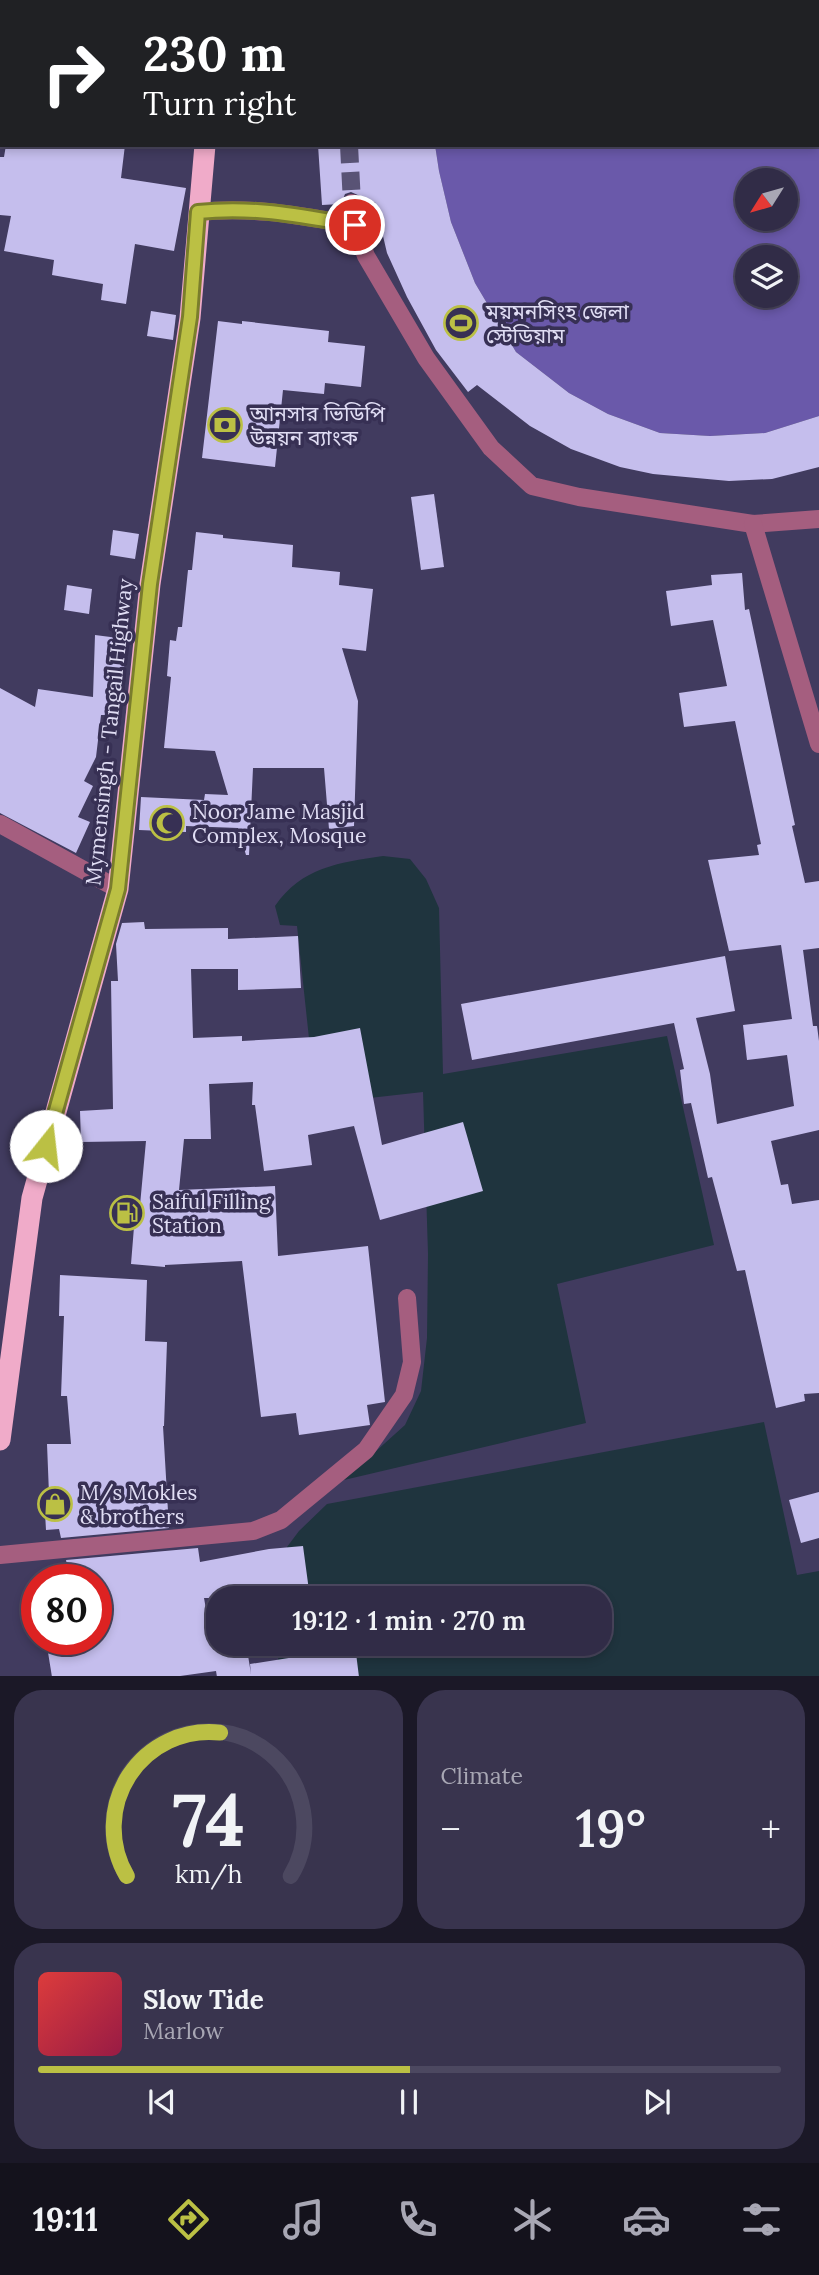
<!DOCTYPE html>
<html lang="en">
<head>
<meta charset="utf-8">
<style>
  :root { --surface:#312c47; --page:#39344e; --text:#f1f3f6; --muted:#a8a7b4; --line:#4c4860; --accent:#bbc044 }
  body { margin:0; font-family:Lora,"Noto Sans Bengali",serif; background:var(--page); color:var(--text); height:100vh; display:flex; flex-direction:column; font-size:26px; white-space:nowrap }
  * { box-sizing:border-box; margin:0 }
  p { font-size:23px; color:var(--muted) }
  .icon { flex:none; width:38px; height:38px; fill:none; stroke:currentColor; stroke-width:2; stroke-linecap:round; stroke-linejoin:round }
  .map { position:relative; height:1676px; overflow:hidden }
  .panel { display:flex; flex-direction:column; gap:14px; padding:14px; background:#1b1827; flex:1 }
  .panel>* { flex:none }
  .top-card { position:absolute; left:0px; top:0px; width:819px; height:147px; box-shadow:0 4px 10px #0003,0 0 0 2px var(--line); background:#202124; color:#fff; overflow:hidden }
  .needle { width:46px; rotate:233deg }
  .fabs { position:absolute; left:735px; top:168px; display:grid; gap:14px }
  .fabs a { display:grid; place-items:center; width:63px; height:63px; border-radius:50%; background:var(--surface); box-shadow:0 4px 10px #0003,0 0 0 2px var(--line); font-size:35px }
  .speed { position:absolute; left:21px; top:1564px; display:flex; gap:14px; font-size:35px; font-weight:700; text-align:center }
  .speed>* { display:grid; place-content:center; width:91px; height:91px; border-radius:50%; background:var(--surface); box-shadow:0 4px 10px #0003,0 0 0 2px var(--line); line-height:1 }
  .speed .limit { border:10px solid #d22; background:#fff; color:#111 }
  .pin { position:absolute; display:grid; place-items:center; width:60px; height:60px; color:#fff; margin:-30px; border:4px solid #fff; border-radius:50%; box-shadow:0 2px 7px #0007 }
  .me { position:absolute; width:77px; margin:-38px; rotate:16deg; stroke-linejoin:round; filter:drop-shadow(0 0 5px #0008) }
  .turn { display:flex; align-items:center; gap:24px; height:147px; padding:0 28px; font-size:32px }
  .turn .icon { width:91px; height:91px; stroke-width:2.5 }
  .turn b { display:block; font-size:49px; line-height:60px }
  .big { font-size:52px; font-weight:600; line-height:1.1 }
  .panel .tile { flex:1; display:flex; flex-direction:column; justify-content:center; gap:10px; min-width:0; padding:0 24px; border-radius:28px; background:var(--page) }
  .panel .dial { align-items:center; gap:0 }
  .dial svg { height:182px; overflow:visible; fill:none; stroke:var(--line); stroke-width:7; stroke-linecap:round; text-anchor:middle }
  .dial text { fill:var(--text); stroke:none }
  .song { display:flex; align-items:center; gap:21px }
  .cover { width:84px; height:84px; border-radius:10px; background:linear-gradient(135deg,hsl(0 70% 55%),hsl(340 70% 35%)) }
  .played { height:7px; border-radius:4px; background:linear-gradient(90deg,var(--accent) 50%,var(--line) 50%) }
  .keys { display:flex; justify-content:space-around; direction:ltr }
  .heat { display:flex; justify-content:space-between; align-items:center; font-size:38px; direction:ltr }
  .panel .tiles { flex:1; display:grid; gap:14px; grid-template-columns:1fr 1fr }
  .tile:last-child { grid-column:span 2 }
  .trip { position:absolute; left:206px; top:1586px; width:406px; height:70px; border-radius:28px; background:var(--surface); box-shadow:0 4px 10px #0003,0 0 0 2px var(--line); font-weight:600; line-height:70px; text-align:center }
  .tabs { display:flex; height:112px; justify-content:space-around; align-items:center; background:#14121c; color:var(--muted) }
  .tabs .icon { width:49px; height:49px }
  .tabs .active { color:var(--accent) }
  .tabs b { font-size:32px; color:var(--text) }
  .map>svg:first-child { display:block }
  .green { fill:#6a59aa; fill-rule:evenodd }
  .water { fill:#1f343e }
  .building { fill:#c5beed }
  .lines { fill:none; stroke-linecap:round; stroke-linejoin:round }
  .minor-tunnel { stroke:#595375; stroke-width:18; stroke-dasharray:18 9; stroke-linecap:butt }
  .minor { stroke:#a55e7f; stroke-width:18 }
  .highway { stroke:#f0abc9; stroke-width:21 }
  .route-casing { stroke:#7a7d2c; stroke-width:18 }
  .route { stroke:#bbc044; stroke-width:12 }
  .labels { text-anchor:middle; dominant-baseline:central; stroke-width:7; stroke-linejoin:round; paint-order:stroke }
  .poi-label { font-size:21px; fill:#e0ddf4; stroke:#373054; text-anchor:start }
  .street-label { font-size:21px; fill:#e0ddf4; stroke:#373054 }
</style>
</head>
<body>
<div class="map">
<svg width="819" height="1677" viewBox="0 0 819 1677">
  <rect width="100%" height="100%" fill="#413b5f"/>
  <!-- green -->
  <path class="green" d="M 458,0 L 819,0 L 819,416 L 765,433 L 710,436 L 660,433 L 608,414 L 569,393 L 516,352 L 475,283 L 451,222 L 439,171 L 435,145 L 817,145 L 817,2 L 457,2 ZM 747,180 L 786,180 L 786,219 L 747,219 ZM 747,257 L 786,257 L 786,296 L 747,296 Z"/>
  <!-- water -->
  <g class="water">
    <path d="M 383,856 L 410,859 L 426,879 L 439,908 L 443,1074 L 667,1036 L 714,1245 L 557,1284 L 586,1423 L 344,1480 L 405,1425 L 421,1391 L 427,1338 L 428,1254 L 423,1092 L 316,1104 L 297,926 L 280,925 L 275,906 C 302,867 338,863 383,856 Z"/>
    <polygon points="764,1422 797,1575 819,1571 819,1676 258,1677 275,1665 286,1643 600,1643 600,1598 287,1598 287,1547 299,1531 327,1504"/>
  </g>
  <!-- building -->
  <g class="building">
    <polygon points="6,145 125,145 121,178 186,188 174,251 135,244 126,304 101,300 103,284 52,275 54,260 4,251 11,216 0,215 0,157 4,157"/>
    <polygon points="318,145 435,145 439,171 451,222 475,283 516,352 569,393 608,414 660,433 710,436 765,433 819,416 819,467 772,479 729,481 653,474 620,467 571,449 530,426 477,385 468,392 436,350 407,297 387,253 375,202 363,203 360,196 351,192 345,194 341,204 322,205"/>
    <polygon points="151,311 176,315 173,340 147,336"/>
    <polygon points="218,321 242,324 242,321 329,331 328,342 365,346 361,387 325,383 324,394 283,390 275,467 202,458"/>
    <polygon points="434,494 444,567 421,570 411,497"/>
    <polygon points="113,530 139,534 135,559 110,555"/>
    <polygon points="196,532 223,535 223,538 293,545 292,567 340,572 339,585 373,589 366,651 342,648 358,701 354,826 329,829 324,768 253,768 249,855 246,855 238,828 186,826 186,832 139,830 141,797 204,800 205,794 228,795 215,751 164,748 171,677 167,676 170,640 176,641 178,627 182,627 188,570 192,570"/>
    <polygon points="742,573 745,610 749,609 795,825 792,826 805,883 819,881 819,948 803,950 813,1026 817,1026 819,1041 819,1130 771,1141 781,1185 788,1184 792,1204 819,1200 819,1393 804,1394 805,1401 776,1408 745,1270 737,1271 712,1177 708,1178 691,1103 684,1104 680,1070 684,1069 674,1023 472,1060 461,1004 725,956 735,1011 696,1018 710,1074 717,1124 794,1106 787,1055 747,1060 743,1025 792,1019 781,945 729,951 708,860 759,855 757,845 761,844 735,721 684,727 679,693 727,686 713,620 671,626 666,591 712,585 711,575"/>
    <polygon points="67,585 92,589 89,614 64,610"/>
    <polygon points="95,635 126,639 124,669 114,668 107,715 101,715 96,757 84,781 93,786 78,817 90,822 76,853 0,813 0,688 35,707 38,689 93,697"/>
    <polygon points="144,922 145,929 228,928 228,939 298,936 301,988 238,990 238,969 191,969 193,1038 242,1036 242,1041 314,1037 360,1028 382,1145 463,1122 483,1191 380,1220 354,1126 308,1135 312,1165 264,1171 255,1105 252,1105 253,1082 209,1084 211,1139 184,1139 179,1190 275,1186 278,1256 368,1246 385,1402 367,1405 370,1425 299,1435 296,1413 261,1417 242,1261 165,1265 165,1267 131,1264 134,1227 115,1225 118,1202 140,1205 146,1141 81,1142 80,1111 113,1109 111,981 118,981 116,944 122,923"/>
    <polygon points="60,1275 147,1280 145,1341 167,1342 164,1426 163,1426 169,1528 61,1538 59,1529 46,1530 44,1494 49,1494 47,1444 71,1444 67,1396 61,1396 64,1316 59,1316"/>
    <polygon points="819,1492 819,1538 801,1543 789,1500"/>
    <polygon points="303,1546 310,1598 287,1598 286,1588 234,1598 204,1598 212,1643 246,1643 251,1674 250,1664 295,1657 293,1643 317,1643 319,1658 356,1653 359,1677 217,1677 216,1671 173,1677 52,1677 46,1640 100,1640 96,1612 96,1580 70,1580 66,1560 198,1548 200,1562 269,1549"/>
  </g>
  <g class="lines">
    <!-- minor-tunnel -->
    <polyline class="minor-tunnel" points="349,145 352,203"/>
    <!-- minor -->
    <g class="minor">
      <polyline points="377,2 378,0"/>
      <polyline points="352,203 355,225 366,256 426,358 491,448 532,486 579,497 753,524 819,519"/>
      <path d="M 198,212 C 254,206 300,216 355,225"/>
      <polyline points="753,524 819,744"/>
      <polyline points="0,824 118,889"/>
      <polyline points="0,1555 253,1531 281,1520 366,1450 404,1395 412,1362 407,1298"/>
    </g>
    <!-- highway -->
    <g class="highway">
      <polyline points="221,2 221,0"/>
      <polyline points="0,1440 32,1198 118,889 150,584 190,318 205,145"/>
    </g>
  </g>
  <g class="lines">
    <!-- route casing -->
    <g class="route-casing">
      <path id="route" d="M 46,1146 L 118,889 L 150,584 L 190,317 L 198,212 C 255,206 299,216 355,225"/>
    </g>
    <!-- route -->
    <use href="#route" class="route"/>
  </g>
  <!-- icons -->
  <defs>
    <g id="stadium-ring" transform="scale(1.75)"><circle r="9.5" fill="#373054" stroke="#bbc044" stroke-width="1.5"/><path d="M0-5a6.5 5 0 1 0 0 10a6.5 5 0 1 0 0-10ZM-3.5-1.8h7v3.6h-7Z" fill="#bbc044"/></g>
    <g id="bank-ring" transform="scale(1.75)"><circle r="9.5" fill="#373054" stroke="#bbc044" stroke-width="1.5"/><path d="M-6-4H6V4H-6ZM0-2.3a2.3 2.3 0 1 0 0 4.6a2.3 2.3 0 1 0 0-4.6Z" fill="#bbc044"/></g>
    <g id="mosque-ring" transform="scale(1.75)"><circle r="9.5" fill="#373054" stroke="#bbc044" stroke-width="1.5"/><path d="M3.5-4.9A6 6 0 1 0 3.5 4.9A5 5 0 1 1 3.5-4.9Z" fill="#bbc044"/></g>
    <g id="fuel-ring" transform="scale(1.75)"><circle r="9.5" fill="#373054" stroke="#bbc044" stroke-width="1.5"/><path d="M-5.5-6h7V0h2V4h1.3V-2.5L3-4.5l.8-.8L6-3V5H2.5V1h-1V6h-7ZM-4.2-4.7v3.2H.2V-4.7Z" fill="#bbc044"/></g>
    <g id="shop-ring" transform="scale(1.75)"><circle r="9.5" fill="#373054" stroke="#bbc044" stroke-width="1.5"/><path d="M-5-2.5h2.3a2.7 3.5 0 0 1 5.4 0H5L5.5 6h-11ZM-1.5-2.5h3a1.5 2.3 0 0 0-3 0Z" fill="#bbc044"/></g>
  </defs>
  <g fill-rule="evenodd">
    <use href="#stadium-ring" x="461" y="323"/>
    <use href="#bank-ring" x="225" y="425"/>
    <use href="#mosque-ring" x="167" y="823"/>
    <use href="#fuel-ring" x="127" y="1213"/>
    <use href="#shop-ring" x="55" y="1504"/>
  </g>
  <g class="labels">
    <!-- poi labels -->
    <g class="poi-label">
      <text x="486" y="311">ময়মনসিংহ জেলা<tspan x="486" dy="24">স্টেডিয়াম</tspan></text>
      <text x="250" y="413">আনসার ভিডিপি<tspan x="250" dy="24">উন্নয়ন ব্যাংক</tspan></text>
      <text x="192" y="811">Noor Jame Masjid<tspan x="192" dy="24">Complex, Mosque</tspan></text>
      <text x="152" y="1201">Saiful Filling<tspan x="152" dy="24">Station</tspan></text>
      <text x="80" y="1492">M/s Mokles<tspan x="80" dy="24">&amp; brothers</tspan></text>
    </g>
    <!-- street labels -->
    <g class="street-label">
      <text transform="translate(109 732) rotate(-84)">Mymensingh - Tangail Highway</text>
    </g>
  </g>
</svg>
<div class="fabs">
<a><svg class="needle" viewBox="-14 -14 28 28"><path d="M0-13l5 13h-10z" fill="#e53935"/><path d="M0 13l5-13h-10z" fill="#a8a7b4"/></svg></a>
<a><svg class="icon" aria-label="layers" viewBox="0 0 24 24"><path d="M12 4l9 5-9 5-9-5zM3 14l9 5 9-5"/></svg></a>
</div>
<div class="speed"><div class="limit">80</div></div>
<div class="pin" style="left:355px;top:225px;background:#d93025"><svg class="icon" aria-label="arrive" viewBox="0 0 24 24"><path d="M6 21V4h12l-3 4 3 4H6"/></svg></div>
<svg class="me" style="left:46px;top:1146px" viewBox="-20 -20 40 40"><circle r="19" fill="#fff"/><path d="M0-13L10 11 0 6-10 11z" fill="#bbc044"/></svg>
<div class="trip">19:12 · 1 min · 270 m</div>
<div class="top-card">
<div class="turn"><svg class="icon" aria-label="right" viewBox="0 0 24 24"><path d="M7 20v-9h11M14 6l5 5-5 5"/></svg><div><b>230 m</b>Turn right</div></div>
</div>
</div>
<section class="panel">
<div class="tiles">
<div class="tile dial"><svg viewBox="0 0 100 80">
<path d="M14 69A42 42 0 1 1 86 69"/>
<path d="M14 69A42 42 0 0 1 55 6" stroke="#bbc044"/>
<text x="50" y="56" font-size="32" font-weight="700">74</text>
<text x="50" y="72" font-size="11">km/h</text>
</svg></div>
<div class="tile"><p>Climate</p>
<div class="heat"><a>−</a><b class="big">19°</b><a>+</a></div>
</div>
<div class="tile">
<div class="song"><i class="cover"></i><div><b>Slow Tide</b><p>Marlow</p></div></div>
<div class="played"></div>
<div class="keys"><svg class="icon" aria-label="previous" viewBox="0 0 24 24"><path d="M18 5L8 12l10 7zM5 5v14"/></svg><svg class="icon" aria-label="pause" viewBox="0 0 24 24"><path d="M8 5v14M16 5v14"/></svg><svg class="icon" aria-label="next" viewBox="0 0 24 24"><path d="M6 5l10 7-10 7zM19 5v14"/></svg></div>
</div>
</div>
</section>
<nav class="tabs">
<b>19:11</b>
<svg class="icon active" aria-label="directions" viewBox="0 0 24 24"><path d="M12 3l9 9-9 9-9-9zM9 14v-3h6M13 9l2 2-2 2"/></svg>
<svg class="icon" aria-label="music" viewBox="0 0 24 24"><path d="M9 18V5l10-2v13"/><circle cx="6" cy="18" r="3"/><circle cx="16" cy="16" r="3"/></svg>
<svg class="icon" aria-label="phone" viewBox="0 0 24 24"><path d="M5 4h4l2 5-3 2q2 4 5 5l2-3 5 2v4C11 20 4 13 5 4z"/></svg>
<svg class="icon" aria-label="climate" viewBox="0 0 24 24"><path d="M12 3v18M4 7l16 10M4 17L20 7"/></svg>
<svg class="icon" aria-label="car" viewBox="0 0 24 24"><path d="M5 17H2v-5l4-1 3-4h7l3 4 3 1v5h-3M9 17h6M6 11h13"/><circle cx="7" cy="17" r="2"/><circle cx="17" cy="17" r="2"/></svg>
<svg class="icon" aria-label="filters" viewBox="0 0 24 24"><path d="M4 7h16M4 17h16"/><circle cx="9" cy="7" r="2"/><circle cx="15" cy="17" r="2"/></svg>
</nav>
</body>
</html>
